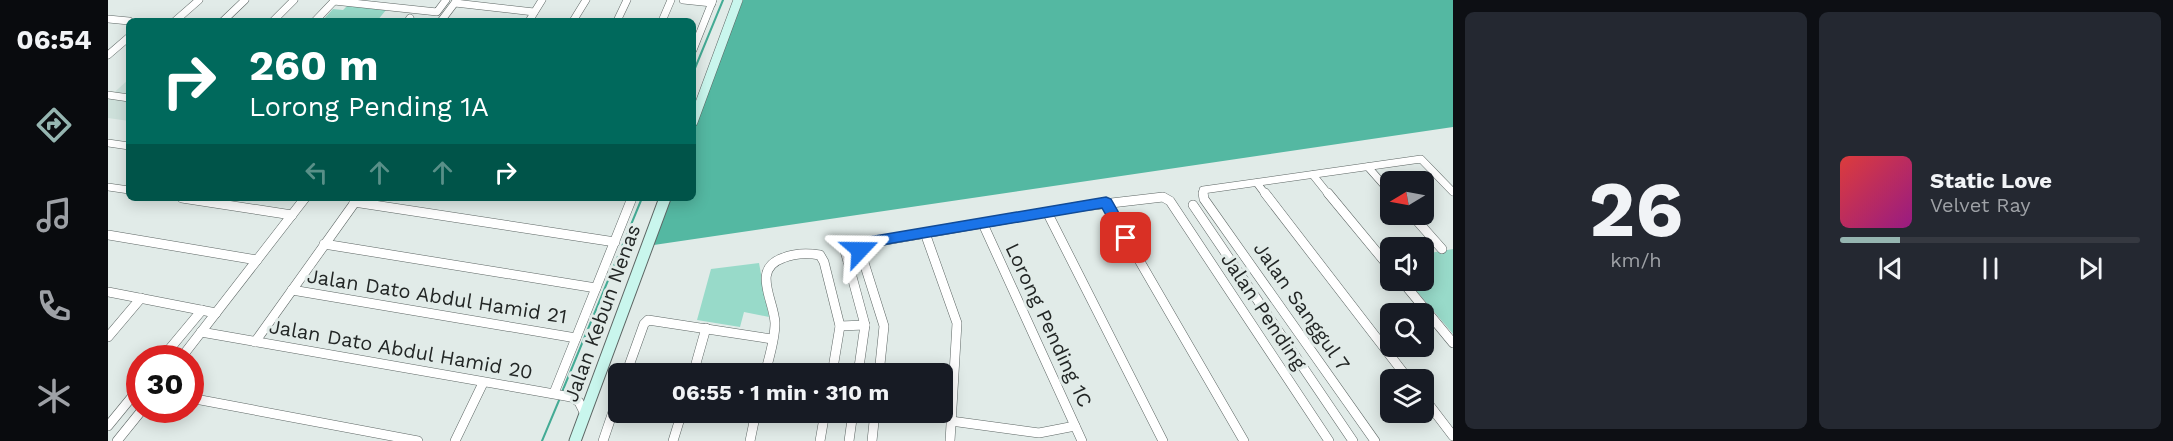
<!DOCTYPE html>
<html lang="en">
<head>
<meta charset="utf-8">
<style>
  :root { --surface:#171b24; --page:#242831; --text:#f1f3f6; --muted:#9ea1a6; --line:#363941; --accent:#95b5b0 }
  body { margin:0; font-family:"Work Sans",sans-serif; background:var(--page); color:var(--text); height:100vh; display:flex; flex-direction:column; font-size:22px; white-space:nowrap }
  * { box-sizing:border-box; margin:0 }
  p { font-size:20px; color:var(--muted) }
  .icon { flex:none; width:33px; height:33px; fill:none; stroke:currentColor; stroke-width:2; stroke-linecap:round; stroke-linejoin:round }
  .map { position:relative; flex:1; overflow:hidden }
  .panel { display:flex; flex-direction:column; gap:12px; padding:12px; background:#0d0f14; width:720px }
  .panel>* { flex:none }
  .top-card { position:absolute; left:18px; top:18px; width:570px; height:183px; border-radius:9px; box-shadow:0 3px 15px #0003; background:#00695c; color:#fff; overflow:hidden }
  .needle { width:39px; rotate:260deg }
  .buttons { position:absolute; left:1272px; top:171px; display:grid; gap:12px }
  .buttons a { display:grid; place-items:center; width:54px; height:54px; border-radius:9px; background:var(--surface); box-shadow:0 3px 15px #0003; font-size:30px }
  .speed { position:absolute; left:18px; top:345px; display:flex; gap:12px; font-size:30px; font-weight:700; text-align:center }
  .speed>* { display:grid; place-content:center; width:78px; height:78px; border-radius:50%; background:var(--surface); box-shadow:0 3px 15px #0003; line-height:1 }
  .speed .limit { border:9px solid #d22; background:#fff; color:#111 }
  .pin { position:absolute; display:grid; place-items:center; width:51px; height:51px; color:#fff; margin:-26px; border-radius:12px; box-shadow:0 3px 9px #0006 }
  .me { position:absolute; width:66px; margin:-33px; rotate:67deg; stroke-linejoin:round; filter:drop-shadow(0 0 4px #0008) }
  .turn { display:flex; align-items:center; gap:21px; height:126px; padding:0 24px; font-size:27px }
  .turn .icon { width:78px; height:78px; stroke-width:2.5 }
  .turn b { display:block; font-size:42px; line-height:51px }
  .lanes { display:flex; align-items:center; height:57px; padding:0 24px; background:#0003; justify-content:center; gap:30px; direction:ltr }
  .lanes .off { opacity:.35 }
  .panel .tile { flex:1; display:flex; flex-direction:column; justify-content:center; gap:9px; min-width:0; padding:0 21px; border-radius:9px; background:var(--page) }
  .panel .dial { align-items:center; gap:0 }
  .dial b { font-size:78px; line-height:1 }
  .song { display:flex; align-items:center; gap:18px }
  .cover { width:72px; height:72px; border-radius:9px; background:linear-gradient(135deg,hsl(0 70% 55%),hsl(310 70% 35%)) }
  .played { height:6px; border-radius:3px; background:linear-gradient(90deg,var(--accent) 20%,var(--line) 20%) }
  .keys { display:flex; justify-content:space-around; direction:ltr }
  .panel .tiles { flex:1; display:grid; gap:12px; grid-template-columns:repeat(2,1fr) }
  .trip { position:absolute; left:500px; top:363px; width:345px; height:60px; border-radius:9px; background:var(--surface); box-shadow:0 3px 15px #0003; font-weight:700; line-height:60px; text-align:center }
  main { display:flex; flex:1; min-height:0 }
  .tabs { display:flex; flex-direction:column; width:108px; justify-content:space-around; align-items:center; background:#090b0e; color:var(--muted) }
  .tabs .icon { width:42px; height:42px }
  .tabs .on { color:var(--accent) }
  .tabs b { font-size:27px; color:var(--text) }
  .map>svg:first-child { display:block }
  .built { fill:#cee1db }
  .green { fill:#98dac9 }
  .forest { fill:#54b8a2 }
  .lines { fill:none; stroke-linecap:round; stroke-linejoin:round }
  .stream { stroke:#44ab95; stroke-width:2 }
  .street-far1-casing { stroke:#5d6664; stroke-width:8 }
  .street-casing { stroke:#5d6664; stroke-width:10 }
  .secondary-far1-casing { stroke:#5d6664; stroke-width:10 }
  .secondary-casing { stroke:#5d6664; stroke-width:13 }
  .street-far1 { stroke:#fff; stroke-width:7 }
  .street { stroke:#fff; stroke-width:9 }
  .secondary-far1 { stroke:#c9f6ed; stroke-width:9 }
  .secondary { stroke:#c9f6ed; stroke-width:11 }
  .route { fill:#1a73e8; stroke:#114b97; stroke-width:1.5 }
  .labels { text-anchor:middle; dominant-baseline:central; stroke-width:6; stroke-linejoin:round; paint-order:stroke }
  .street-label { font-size:20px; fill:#222625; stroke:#e1ebe8 }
</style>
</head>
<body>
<main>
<nav class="tabs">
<b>06:54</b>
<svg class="icon on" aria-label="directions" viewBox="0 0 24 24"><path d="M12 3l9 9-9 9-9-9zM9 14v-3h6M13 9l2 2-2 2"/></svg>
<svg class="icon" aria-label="music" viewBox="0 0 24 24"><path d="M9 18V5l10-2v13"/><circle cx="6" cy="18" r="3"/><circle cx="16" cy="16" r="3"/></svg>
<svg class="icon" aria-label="phone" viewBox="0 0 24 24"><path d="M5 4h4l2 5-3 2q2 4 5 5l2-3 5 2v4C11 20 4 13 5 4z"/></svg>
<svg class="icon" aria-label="climate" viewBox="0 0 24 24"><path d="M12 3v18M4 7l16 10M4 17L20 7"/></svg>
</nav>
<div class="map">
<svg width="1345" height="441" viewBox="0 0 1345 441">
  <rect width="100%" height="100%" fill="#e1ebe8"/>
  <!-- built -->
  <polygon class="built" points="21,79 21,121 0,118 0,98"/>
  <!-- green -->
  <g class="green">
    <polygon points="240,5 278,10 269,21 214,21 225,9 235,10"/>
    <polygon points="1345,249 1345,334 1300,281 1316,280 1316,254"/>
    <polygon points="651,263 661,317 636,312 632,327 589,320 603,269"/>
  </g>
  <!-- forest -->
  <polygon class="forest" points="635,0 1345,0 1345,127 539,246 558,198 585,198 585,128"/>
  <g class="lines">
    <!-- stream -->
    <g class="stream">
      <polyline points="585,73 615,0"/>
      <polyline points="454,392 534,198"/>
      <polyline points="434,441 452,398"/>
    </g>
    <!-- street-far1 casing -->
    <g class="street-far1-casing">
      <g id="street-far1">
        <polyline points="575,0 604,3"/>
        <polyline points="226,1 329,12 338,0"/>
        <polyline points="347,3 426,12"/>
        <polyline points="0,19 21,21"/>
        <polyline points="67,21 91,0"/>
        <polyline points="115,21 137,0"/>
        <polyline points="165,21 186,0"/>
        <polyline points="207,21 227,0"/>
        <polyline points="300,21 302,18"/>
        <polyline points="333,21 349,0"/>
        <polyline points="421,21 434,0"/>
        <polyline points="465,21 478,0"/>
        <polyline points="509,21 519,0"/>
        <polyline points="554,21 563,0"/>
        <polyline points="585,50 605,0"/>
        <polyline points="0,55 21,37"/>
        <polyline points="0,95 21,98"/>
        <polyline points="0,143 21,146"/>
        <polyline points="1260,167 1282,192"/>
        <polyline points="1205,175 1221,195"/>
        <polyline points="1149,183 1158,195"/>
        <polyline points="0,187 21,190"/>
        <polyline points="1096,195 1095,190 1313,159 1345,192"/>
      </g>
    </g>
    <!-- street casing -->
    <g class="street-casing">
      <g id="street">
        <polyline points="1095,193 1096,199 1267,441"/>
        <polyline points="1157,193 1301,380"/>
        <polyline points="1220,193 1282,268"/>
        <polyline points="74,198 184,215"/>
        <polyline points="246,202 507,242"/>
        <polyline points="998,203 1136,441"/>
        <polyline points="1085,205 1245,441"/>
        <polyline points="939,212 1055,441"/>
        <polyline points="1303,214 1334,249"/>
        <polyline points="875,224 974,441"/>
        <polyline points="817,233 849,323 842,441"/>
        <polyline points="0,235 149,260"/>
        <polyline points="216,244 488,288"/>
        <polyline points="736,247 757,325 750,374"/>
        <polyline points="1293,280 1345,343"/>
        <polyline points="184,290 468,338"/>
        <polyline points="0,292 108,313"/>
        <polyline points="732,326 757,325"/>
        <polyline points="93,332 463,397 471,402 477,414"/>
        <polyline points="0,337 33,298"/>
        <polyline points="147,342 250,198"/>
        <polyline points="54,358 94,310"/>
        <polyline points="73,358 197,198"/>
        <polyline points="518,374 536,324 540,320 664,339"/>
        <polyline points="585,374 598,328"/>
        <path d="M 657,374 C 661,357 667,340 667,323 C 666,300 643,269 675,258 C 687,253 700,253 712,255 L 716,262 L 732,326 L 724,374"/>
        <polyline points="771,374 776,326 752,250 755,244 969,207 1055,197 1062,201 1221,441"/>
        <polyline points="446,393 524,198"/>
        <polyline points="82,398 310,441"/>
        <polyline points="1316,398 1345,436"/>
        <polyline points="843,421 931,433 967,426"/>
        <polyline points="0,426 32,387"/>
        <polyline points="9,441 34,410"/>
        <polyline points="347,441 375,383"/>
        <polyline points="495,441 510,397"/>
        <polyline points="565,441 574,412"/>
        <polyline points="642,441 648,412"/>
        <polyline points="712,441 717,412"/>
        <polyline points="741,441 745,412"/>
        <polyline points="764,441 767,412"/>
      </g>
    </g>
    <!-- secondary-far1 casing -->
    <g class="secondary-far1-casing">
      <polyline id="secondary-far1" points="585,122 630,0"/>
    </g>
    <!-- secondary casing -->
    <g class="secondary-casing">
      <polyline id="secondary" points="467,441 557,198"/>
    </g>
    <!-- street-far1 -->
    <use href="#street-far1" class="street-far1"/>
    <!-- street -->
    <use href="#street" class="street"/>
    <!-- secondary-far1 -->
    <use href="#secondary-far1" class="secondary-far1"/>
    <!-- secondary -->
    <use href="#secondary" class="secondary"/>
  </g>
  <!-- route -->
  <polygon class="route" points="998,197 1003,199 1025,238 1023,242 1013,242 994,208 785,243 760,248 757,254 752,255 745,250 750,240 755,238"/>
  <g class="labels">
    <!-- street labels -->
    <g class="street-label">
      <text transform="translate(329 296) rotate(9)">Jalan Dato Abdul Hamid 21</text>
      <text transform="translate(1194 306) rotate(55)">Jalan Sanggul 7</text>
      <text transform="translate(1156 311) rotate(56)">Jalan Pending</text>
      <text transform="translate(494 313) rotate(-70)">Jalan Kebun Nenas</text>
      <text transform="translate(941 325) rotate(65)">Lorong Pending 1C</text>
      <text transform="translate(293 349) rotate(10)">Jalan Dato Abdul Hamid 20</text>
    </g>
  </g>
</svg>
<div class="buttons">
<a><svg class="needle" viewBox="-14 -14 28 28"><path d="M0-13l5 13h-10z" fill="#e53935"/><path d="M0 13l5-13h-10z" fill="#9ea1a6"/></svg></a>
<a><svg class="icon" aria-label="sound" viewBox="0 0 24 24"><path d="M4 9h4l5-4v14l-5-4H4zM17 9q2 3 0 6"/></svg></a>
<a><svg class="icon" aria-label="search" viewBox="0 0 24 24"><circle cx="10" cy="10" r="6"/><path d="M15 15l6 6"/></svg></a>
<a><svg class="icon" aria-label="layers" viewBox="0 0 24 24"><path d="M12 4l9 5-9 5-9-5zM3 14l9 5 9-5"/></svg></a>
</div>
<div class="speed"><div class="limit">30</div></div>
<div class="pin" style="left:1018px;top:238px;background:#d93025"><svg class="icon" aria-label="arrive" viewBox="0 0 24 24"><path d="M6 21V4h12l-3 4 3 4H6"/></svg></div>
<svg class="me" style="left:752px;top:250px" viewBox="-20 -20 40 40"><path d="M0-17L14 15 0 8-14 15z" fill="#1a73e8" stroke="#fff" stroke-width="4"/></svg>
<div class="trip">06:55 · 1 min · 310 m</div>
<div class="top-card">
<div class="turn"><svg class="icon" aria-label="right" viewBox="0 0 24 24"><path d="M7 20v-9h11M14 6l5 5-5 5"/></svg><div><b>260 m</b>Lorong Pending 1A</div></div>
<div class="lanes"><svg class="icon off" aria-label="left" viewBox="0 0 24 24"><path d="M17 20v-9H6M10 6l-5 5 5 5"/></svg><svg class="icon off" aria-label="ahead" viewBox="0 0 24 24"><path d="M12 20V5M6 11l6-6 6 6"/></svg><svg class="icon off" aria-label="ahead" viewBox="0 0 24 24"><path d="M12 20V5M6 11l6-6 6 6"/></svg><svg class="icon" aria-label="right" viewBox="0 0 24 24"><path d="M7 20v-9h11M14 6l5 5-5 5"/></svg></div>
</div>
</div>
<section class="panel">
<div class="tiles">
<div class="tile dial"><b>26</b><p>km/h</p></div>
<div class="tile">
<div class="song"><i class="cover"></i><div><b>Static Love</b><p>Velvet Ray</p></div></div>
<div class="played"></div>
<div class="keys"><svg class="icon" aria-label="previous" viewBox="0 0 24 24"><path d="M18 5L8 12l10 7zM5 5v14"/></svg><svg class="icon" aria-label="pause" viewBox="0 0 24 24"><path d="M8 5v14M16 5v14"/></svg><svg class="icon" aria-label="next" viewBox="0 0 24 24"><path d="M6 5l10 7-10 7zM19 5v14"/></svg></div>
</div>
</div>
</section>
</main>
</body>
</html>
